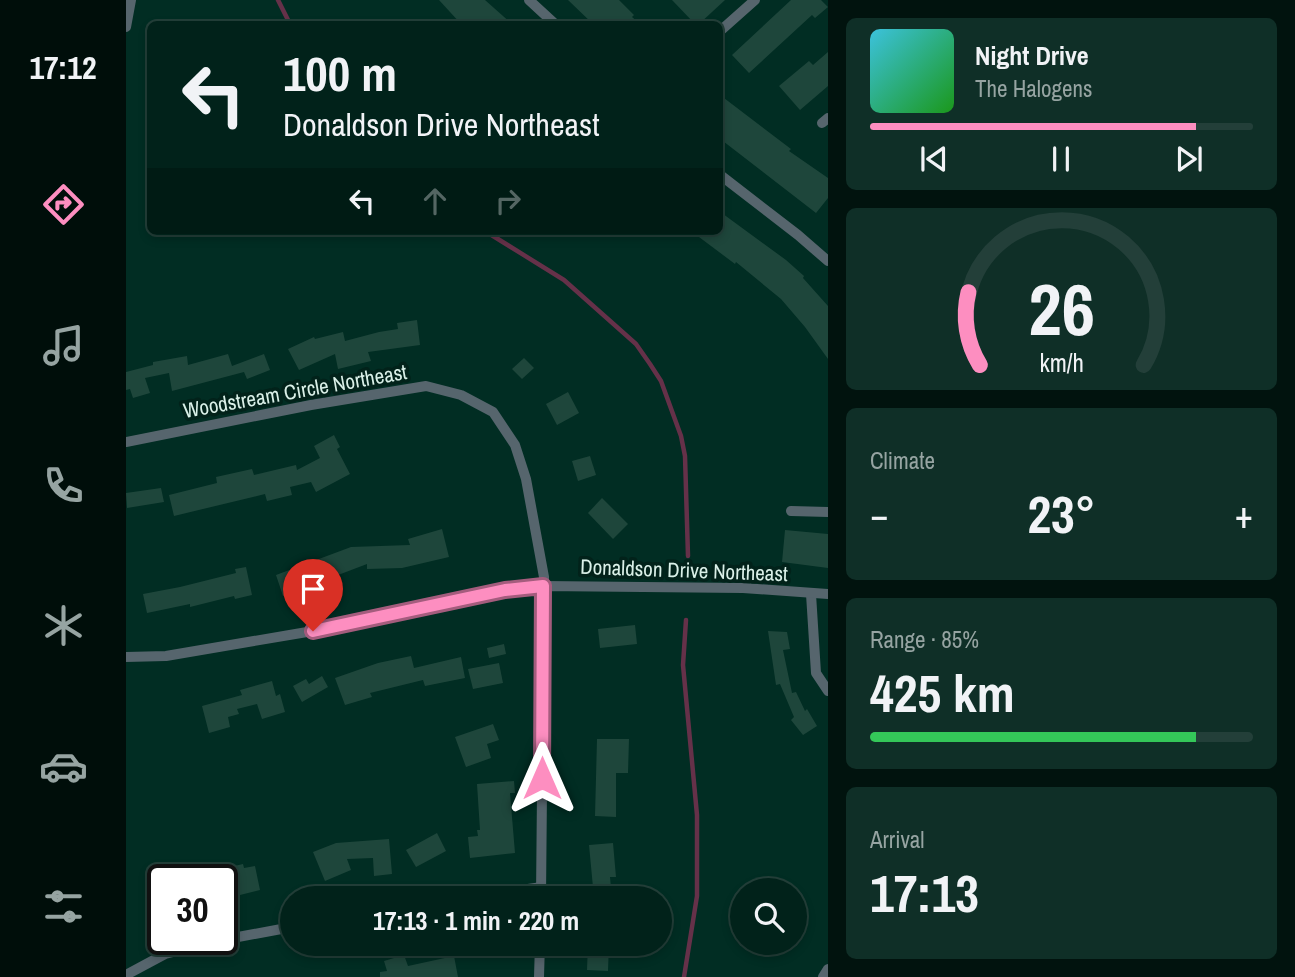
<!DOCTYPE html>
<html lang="en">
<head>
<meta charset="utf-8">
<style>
  :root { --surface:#01221a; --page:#0f2f27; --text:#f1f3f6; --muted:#96a4a2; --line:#233f39; --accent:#fd8ec0 }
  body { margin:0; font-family:"Archivo Narrow",sans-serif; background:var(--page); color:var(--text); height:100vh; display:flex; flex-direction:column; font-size:26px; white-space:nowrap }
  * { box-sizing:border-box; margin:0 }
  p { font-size:23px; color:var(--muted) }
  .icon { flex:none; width:38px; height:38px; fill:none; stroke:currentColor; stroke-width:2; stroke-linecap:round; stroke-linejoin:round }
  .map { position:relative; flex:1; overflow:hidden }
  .panel { display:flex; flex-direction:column; gap:18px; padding:18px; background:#01130e; width:467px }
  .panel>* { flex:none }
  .hud { position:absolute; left:21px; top:21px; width:576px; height:214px; border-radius:10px; box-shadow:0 4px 10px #0003,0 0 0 2px var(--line); background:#01221a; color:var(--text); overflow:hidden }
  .buttons { position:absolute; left:604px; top:878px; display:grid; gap:14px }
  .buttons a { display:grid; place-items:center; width:77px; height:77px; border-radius:50%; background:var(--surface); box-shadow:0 4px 10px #0003,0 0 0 2px var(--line); font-size:35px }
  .speed { position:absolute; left:21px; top:864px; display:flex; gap:14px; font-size:35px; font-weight:700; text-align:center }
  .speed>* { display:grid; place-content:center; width:91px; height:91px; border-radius:50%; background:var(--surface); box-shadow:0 4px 10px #0003,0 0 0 2px var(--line); line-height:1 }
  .speed .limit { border:4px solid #111; border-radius:10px; background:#fff; color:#111 }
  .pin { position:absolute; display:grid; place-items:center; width:60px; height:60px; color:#fff; margin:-72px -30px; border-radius:50% 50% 50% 0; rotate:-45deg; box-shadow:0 0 7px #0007 }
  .pin .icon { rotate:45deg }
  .me { position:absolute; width:77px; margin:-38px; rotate:0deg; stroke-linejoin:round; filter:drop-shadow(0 0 5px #0008) }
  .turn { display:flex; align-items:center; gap:24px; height:147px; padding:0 21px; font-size:32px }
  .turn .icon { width:91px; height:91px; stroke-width:2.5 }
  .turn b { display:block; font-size:49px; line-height:60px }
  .lanes { display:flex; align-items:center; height:66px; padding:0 21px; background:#0003; justify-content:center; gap:35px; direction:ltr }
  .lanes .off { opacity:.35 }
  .big { font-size:52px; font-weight:800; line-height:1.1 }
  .panel .tile { flex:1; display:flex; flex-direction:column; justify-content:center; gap:10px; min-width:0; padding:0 24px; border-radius:10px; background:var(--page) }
  .panel .dial { align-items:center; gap:0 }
  .dial svg { height:182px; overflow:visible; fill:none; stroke:var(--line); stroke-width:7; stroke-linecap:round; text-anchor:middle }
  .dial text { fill:var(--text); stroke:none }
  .song { display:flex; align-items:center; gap:21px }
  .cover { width:84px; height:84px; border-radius:10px; background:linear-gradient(135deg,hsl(190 70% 55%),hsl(120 70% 35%)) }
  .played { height:7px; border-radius:4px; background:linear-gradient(90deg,var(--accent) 85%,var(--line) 85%) }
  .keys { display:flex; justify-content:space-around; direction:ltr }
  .heat { display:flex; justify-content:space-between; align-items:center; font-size:38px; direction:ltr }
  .charge { height:10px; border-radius:5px; background:linear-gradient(90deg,#34c759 85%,var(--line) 0) }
  .trip { position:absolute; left:154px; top:886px; width:392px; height:70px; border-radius:35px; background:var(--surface); box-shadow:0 4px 10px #0003,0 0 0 2px var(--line); font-weight:800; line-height:70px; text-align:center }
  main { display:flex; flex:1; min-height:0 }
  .menu { display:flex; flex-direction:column; width:126px; justify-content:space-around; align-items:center; background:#000e0a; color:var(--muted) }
  .menu .icon { width:49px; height:49px }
  .menu .current { color:var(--accent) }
  .menu b { font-size:32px; color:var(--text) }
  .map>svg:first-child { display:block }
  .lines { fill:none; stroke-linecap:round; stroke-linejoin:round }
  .stream { stroke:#653149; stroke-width:4.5 }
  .building { fill:#1e463b }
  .street { stroke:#56656d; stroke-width:10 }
  .route-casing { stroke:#a45c7d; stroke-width:18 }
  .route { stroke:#fd8ec0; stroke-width:12 }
  .labels { text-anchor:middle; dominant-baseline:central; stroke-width:7; stroke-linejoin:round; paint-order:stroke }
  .street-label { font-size:21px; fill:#daf0e8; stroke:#02221a }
</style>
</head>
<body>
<main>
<nav class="menu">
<b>17:12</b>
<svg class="icon current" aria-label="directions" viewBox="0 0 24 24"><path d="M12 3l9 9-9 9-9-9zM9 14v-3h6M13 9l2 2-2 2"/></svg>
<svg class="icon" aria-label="music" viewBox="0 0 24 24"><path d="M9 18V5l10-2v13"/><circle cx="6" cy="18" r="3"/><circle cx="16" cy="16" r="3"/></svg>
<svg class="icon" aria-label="phone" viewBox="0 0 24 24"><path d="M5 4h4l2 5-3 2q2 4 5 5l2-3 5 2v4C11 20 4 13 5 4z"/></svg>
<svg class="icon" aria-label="climate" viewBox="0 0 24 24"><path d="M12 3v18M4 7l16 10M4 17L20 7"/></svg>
<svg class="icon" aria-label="car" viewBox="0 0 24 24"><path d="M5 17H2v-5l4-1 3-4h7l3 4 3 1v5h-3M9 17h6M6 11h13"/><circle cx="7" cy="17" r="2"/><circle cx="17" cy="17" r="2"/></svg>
<svg class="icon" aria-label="filters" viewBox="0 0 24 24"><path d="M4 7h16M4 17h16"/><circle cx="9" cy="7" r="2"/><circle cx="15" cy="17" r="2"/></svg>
</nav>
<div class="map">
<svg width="702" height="977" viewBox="0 0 702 977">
  <rect width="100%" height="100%" fill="#012d23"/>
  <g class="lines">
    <!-- stream -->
    <g class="stream">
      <polyline points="152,0 164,24"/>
      <polyline points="359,231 438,280 510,344 524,364 535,381 555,436 559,456 562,556"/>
      <polyline points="558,977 571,896 571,815 557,665 560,620"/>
    </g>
  </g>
  <!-- building -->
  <g class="building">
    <polygon points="313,0 359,0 386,24 335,24"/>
    <polygon points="442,0 493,0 508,15 506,17 514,24 467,24"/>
    <polygon points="546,0 599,0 573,24 569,24"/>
    <polygon points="665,0 695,0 702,7 689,18 686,15 623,73 606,55"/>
    <polygon points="702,52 702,86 674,110 653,86 683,61 687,65"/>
    <polygon points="598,98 665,149 663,151 702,178 702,198 690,213 593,138 593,104"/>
    <polygon points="593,211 660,260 678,276 677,278 702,306 702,359 679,327 655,299 610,262 609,264 565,231 593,231"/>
    <polygon points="291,320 294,345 242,352 245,361 212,369 209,354 173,370 162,349 188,337 189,339 217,332 219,341 253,332 272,329 271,323"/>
    <polygon points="102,354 106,366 138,354 144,370 121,379 118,372 46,391 43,373 19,378 24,393 7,398 4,389 0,390 0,372 27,365 27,362 61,356 62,365"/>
    <polygon points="398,358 408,368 396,379 386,369"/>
    <polygon points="442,392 453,413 431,425 420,404"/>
    <polygon points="208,435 214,447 211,449 224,474 190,492 185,482 164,487 166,495 141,501 139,494 48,516 43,495 91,483 90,477 126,469 128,475 170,465 171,470 194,458 188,446"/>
    <polygon points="464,456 470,475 452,481 446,461"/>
    <polygon points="35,488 38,502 1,508 0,493"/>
    <polygon points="476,498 502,524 487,539 462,513"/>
    <polygon points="316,529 323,557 276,568 241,569 241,564 157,596 150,575 225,547 284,545 282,539"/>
    <polygon points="659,530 702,534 702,568 656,562"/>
    <polygon points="120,567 126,595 109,599 108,596 64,607 64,604 21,613 17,594 54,587 110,573 109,569"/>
    <polygon points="509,625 511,644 474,648 472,629"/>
    <polygon points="642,631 661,632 664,649 657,650 666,693 670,692 679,711 681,709 691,726 677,735 665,720 668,717 654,684 650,685"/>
    <polygon points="378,644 380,654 363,658 361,648"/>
    <polygon points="285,656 288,668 335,657 339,678 299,686 297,680 244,693 246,697 219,705 209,678 252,663"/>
    <polygon points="373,663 377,683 347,689 342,669"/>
    <polygon points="196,676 202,687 176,702 167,686 180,679 183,684"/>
    <polygon points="146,681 150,696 154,694 159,712 136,719 131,704 111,709 113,714 102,717 104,727 83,733 76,706 116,695 114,690"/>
    <polygon points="367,724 373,740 361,744 365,758 340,767 329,737"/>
    <polygon points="471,739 503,739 502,773 490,773 490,817 469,816"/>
    <polygon points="388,781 389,793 384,793 389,853 344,858 342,837 352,836 351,830 354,830 351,784"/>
    <polygon points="311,833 320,851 290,867 280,850"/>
    <polygon points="263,839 266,874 248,876 247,858 221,859 225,870 199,881 187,852 210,843"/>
    <polygon points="487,843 490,877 484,877 486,898 468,898 463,845"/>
    <polygon points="117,864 118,868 129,866 134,890 110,896 104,867"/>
    <polygon points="462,943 483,943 482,971 461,970"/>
    <polygon points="278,955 282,966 328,956 332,977 254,977 254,972 261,971 258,961"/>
  </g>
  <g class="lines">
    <!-- street -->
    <g class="street">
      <polyline points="403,0 429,24"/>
      <polyline points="0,27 5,0"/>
      <polyline points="593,32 629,0"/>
      <polyline points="696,123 702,118"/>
      <polyline points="593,174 672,235 702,261"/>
      <polyline points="0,442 185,405 300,386 335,395 367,412 389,445 400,479 418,577 415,898"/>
      <polyline points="665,511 702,512"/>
      <polyline points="685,594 690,673 702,691"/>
      <polyline points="0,657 40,656 187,631 379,590 417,586 617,588 702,594"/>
      <polyline points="339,898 416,887"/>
      <polyline points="96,940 166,927"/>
      <polyline points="0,975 39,954 96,940"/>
      <polyline points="413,977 414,943"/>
      <polyline points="697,977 702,969"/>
    </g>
  </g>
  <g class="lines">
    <!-- route casing -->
    <g class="route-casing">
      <polyline id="route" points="187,631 379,590 417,586 416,778"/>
    </g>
    <!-- route -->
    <use href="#route" class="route"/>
  </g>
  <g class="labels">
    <!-- street labels -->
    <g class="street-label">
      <text transform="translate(169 391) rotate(-10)">Woodstream Circle Northeast</text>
      <text transform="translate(558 570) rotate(2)">Donaldson Drive Northeast</text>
    </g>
  </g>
</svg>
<div class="buttons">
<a><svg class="icon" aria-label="search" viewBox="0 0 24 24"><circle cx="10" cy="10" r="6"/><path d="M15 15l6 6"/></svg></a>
</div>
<div class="speed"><div class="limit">30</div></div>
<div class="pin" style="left:187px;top:631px;background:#d93025"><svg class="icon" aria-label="arrive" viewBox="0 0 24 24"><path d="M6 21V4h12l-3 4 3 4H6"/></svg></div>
<svg class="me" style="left:416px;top:778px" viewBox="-20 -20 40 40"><path d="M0-17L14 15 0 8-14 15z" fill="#fd8ec0" stroke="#fff" stroke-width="4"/></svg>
<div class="trip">17:13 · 1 min · 220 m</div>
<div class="hud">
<div class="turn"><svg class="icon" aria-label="left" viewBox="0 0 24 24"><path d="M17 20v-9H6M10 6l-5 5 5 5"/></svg><div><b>100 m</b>Donaldson Drive Northeast</div></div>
<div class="lanes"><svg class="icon" aria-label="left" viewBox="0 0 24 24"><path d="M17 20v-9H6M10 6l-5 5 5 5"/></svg><svg class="icon off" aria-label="ahead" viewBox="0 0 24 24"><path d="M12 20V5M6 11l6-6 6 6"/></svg><svg class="icon off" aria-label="right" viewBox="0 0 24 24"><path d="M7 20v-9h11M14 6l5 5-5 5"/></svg></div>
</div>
</div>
<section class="panel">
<div class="tile">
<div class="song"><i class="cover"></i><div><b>Night Drive</b><p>The Halogens</p></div></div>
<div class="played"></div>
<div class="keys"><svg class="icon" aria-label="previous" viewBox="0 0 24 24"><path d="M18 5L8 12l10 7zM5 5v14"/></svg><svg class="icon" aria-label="pause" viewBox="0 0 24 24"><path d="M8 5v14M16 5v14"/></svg><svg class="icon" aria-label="next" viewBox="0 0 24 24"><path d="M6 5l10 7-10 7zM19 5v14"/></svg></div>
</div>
<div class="tile dial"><svg viewBox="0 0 100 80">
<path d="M14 69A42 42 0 1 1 86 69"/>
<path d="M14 69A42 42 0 0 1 9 37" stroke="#fd8ec0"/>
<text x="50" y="56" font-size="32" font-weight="700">26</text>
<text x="50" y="72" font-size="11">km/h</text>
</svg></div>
<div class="tile"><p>Climate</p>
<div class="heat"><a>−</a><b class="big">23°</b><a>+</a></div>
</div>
<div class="tile"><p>Range · 85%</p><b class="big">425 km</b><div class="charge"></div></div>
<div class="tile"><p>Arrival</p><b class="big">17:13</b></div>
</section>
</main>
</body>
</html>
